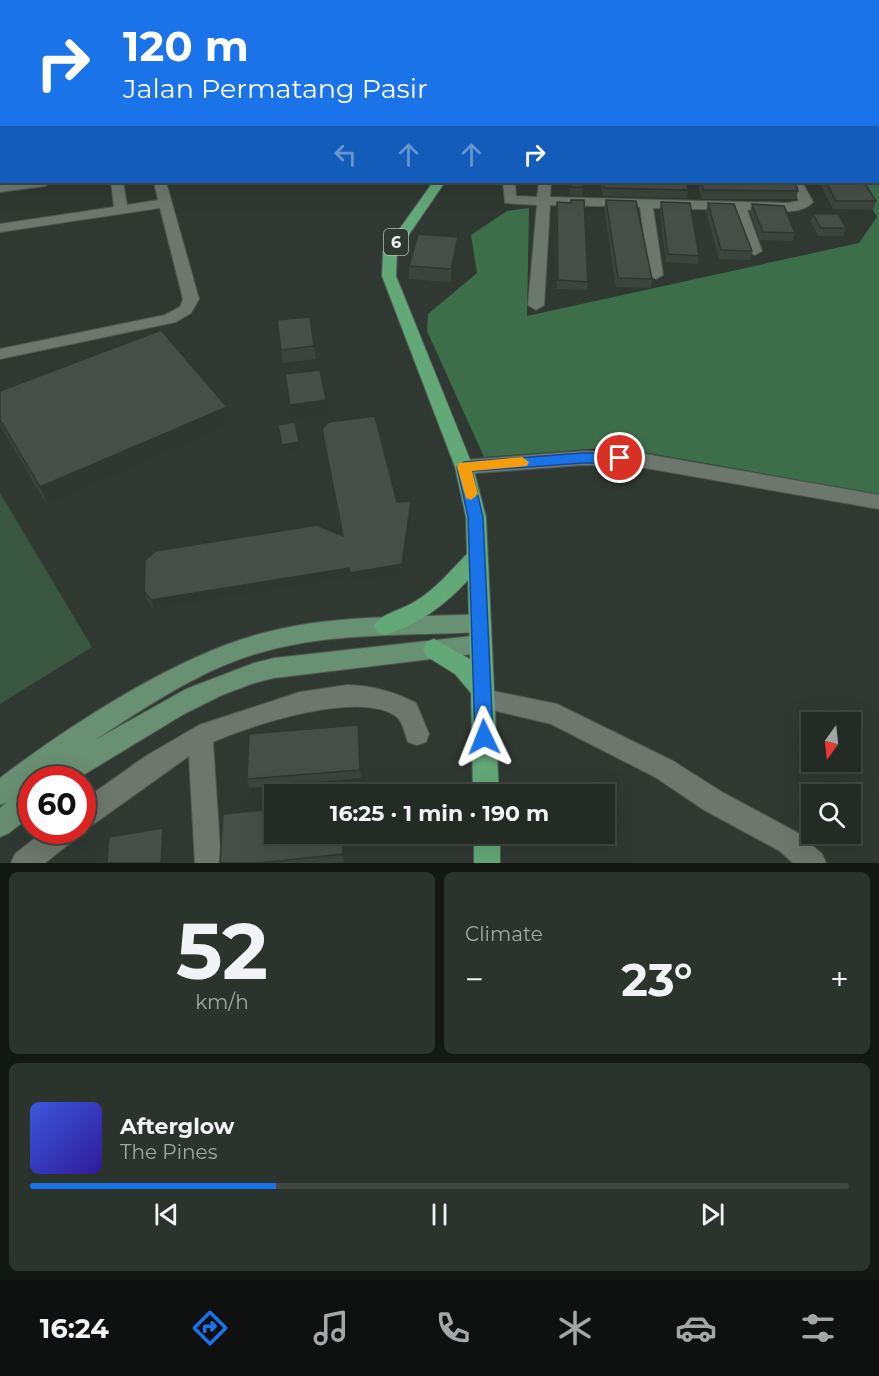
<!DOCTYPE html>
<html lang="en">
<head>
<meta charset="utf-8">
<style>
  :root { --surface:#232b25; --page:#2b332d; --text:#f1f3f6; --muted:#a3a7a7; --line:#404742; --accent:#1a73e8 }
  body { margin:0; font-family:Montserrat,sans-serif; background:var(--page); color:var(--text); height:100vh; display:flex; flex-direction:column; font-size:22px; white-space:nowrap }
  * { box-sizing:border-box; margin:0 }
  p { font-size:20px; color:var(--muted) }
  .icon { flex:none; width:33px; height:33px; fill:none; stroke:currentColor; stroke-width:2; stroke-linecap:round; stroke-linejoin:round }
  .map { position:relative; height:863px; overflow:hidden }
  .details { display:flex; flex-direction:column; gap:9px; padding:9px; background:#131814; flex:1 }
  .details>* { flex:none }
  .banner { position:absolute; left:0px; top:0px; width:879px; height:183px; box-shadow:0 6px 24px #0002,0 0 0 2px var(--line); background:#1a73e8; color:#fff; overflow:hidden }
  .needle { width:39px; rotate:195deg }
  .tools { position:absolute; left:801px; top:712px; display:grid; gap:12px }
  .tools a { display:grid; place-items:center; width:60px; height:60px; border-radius:0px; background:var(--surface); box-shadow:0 6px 24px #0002,0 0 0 2px var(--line); font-size:30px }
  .speed { position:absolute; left:18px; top:766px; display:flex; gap:12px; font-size:30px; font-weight:700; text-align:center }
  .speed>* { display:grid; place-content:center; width:78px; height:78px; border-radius:50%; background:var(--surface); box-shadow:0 6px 24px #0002,0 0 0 2px var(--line); line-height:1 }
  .speed .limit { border:9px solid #d22; background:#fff; color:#111 }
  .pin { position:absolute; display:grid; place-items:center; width:51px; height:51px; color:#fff; margin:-26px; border:3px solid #fff; border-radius:50%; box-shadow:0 2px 6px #0007 }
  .me { position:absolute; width:66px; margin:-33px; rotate:358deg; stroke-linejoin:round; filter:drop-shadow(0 0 4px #0008) }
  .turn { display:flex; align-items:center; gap:21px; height:126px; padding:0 24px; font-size:27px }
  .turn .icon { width:78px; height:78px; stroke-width:2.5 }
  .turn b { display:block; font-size:42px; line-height:51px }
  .lanes { display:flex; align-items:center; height:57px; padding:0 24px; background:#0003; justify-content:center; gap:30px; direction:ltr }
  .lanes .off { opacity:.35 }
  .big { font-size:45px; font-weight:700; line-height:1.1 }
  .details .tile { flex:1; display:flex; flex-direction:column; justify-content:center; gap:9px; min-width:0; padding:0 21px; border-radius:9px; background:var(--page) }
  .details .dial { align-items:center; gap:0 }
  .dial b { font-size:78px; line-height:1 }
  .song { display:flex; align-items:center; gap:18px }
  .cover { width:72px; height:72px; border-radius:9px; background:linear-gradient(135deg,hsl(230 70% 55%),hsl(250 70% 35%)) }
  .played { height:6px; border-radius:3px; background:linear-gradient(90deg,var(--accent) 30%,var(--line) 30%) }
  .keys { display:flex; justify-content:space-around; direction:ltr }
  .heat { display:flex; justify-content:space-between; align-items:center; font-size:33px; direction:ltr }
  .details .tiles { flex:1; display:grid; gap:9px; grid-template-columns:1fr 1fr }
  .tile:last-child { grid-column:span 2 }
  .trip { position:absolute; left:264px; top:784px; width:351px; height:60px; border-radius:0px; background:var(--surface); box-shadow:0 6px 24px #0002,0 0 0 2px var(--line); font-weight:700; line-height:60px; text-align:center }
  .tabs { display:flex; height:96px; justify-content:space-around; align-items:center; background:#0e110f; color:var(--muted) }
  .tabs .icon { width:42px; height:42px }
  .tabs .active { color:var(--accent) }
  .tabs b { font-size:27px; color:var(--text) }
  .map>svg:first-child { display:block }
  .green { fill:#395640 }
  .forest { fill:#3c6f49 }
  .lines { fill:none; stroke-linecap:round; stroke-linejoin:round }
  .street-casing { stroke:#4f5751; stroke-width:2 }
  .secondary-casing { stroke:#4f5751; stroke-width:2 }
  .primary-casing { stroke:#4f5751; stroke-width:2 }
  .street { fill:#6c776e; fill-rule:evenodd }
  .secondary { fill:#689072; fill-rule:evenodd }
  .primary { fill:#63a877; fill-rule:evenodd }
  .wall { fill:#3b443d }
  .shaded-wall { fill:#303732 }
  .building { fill:#454f47; stroke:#303732; stroke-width:1.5 }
  .route { fill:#1a73e8; stroke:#114b97; stroke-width:1.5 }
  .slow { fill:#f59e0b }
  .labels { text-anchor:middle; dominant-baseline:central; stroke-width:6; stroke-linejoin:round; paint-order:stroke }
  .shield { fill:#2f3931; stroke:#b5bcb6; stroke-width:1.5 }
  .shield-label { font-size:16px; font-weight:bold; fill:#eef4ef }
</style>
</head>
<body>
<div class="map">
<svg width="879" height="863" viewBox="0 0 879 863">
  <rect width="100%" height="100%" fill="#2f3931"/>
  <!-- green -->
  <polygon class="green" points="0,493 92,647 0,704"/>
  <!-- forest -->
  <polygon class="forest" points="879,130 879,494 615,447 484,457 427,331 428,314 477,273 471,235 507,211 529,208 527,316 859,243 877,217 858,182 878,182"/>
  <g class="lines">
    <!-- street casing -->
    <g class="street-casing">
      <g id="street">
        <polygon points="765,0 786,0 765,2"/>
        <rect x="0" y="158" width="2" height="8"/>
        <polygon points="20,182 51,182 45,186 0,192 0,184"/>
        <polygon points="111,182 123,182 127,205 158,200 154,182 166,182 199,299 191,313 176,322 0,359 0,349 165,315 180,307 183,299 160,208 0,232 0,224 114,207"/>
        <path d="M 503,182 L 515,182 L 516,196 L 537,197 L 539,182 L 551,182 L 550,197 L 788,203 L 799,201 L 790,182 L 802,182 L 813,202 C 800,217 765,210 747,210 L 762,251 L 755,255 L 748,251 L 734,210 L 653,208 L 663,275 L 656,279 L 649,275 L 640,207 L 550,205 L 544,305 L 536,310 L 528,305 L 537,205 L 505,203 Z"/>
        <polygon points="583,451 634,452 879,495 879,509 634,466 583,465 464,474 457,472 455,467 457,462 464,460"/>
        <path d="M 347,685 C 373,686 393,691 416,703 L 429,734 L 426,742 L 417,745 L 408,742 C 405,735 403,722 397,717 C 361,689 251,725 213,742 L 221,863 L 195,863 L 189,756 L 91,826 L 82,830 L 82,801 L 146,756 L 199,725 L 300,692 Z"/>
        <polygon points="483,689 557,704 673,761 722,792 798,833 822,854 826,863 793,863 780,851 704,810 655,777 551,724 475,706 471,699 475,692"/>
        <polygon points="44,831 78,831 74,840 45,863 11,863 15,854"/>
      </g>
    </g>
    <!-- secondary casing -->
    <g class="secondary-casing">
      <g id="secondary">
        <polygon points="879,0 879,6 878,6 878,2 874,2"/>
        <path d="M 480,614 L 488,617 L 491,623 L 488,629 L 480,632 C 409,636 335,632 266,651 C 204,667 148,706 95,740 L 186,689 L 254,663 L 274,658 L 481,635 L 489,637 L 492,644 L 489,651 L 481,653 L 274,678 L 254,683 L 222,695 L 184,714 L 75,780 L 42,780 L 45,774 L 37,780 L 32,780 L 32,784 L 24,790 L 32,787 L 32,815 L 9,833 L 0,837 L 0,808 L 7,802 L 0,805 L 0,778 C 71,724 180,653 267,632 C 336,614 409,618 480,614 Z"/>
      </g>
    </g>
    <!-- primary casing -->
    <g class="primary-casing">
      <g id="primary">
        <polygon points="473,0 484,0 485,2 474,2"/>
        <path d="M 433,182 L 445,182 L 397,252 L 396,276 L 473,467 L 486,517 L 499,795 L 473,795 L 471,693 L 455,674 L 426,656 L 423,649 L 426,642 L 434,639 L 470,659 L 468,580 C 444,606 419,624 385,635 L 377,632 L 374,626 C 381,613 402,610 414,602 C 435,590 450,571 467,554 L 466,517 L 455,467 L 382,276 L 383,252 Z"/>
        <rect x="474" y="834" width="26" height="29"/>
      </g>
    </g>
    <!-- street -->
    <use href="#street" class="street"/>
    <!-- secondary -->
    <use href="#secondary" class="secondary"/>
    <!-- primary -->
    <use href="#primary" class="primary"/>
  </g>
  <!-- wall -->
  <g class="wall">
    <polygon points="501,0 589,0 593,2 505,2"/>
    <polygon points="570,182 583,182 582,196 570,195"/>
    <polygon points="600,182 795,182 798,191 796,199 702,199 699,188 688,191 687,198 603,196"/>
    <polygon points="819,182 864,182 876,201 873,210 833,209"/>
    <polygon points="606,200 652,279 651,288 616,287 604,208"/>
    <polygon points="557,202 588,282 587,290 557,289 556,210"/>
    <polygon points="661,202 699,256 698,264 666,262 660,210"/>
    <polygon points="708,203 752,251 750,260 719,259 706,212"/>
    <polygon points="752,204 795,233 793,241 760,240 750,212"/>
    <polygon points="813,214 846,228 843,236 818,236 811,222"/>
    <polygon points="458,249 451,282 409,279 409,266"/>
    <polygon points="314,346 316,359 283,363 281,350"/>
    <polygon points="0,391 227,407 231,425 47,505 0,425"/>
    <polygon points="322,429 397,502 412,511 403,575 351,583 350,578 154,610 148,601 144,591 342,536"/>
    <polygon points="358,725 361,778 249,788 247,779"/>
    <polygon points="343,834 344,862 333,863 220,863"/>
  </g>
  <!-- shaded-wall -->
  <g class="shaded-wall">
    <polygon points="2,105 2,145 0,145 0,115"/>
    <polygon points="696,182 701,182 699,188 688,191 687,183"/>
    <polygon points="458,237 458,249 451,282 451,269"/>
    <polygon points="326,400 327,414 292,419 290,405"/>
    <polygon points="227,407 231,425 47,505 40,487"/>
    <polygon points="299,442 300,451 283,454 282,445"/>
    <polygon points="411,501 412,511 403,575 351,583 350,573"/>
    <polygon points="349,568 350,578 154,610 151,600"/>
    <polygon points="163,828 167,836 166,863 161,863"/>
    <polygon points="342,834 343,834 344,862 343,854"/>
  </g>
  <!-- building -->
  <g class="building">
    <polygon points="516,0 589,0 593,2 520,2"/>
    <polygon points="0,67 2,67 2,105 0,115"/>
    <rect x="571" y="182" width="12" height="5"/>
    <polygon points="603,182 696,182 687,183 688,190 604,188"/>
    <polygon points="701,182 795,182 798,191 704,190"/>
    <polygon points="826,182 864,182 876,201 836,201"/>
    <polygon points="571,200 584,200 588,282 558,280 557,202 571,203"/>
    <polygon points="606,200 636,201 652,279 618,278"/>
    <polygon points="661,202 690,203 699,256 668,254"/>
    <polygon points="708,203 734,204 752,251 721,250"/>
    <polygon points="752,204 784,206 795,233 763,232"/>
    <polygon points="813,214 838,214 846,228 821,228"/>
    <polygon points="418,234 458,237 451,269 409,266"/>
    <polygon points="310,317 314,346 281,350 277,320"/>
    <polygon points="161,330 227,407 40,487 0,420 0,391"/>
    <polygon points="320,370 326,400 290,405 285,374"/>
    <polygon points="375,416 397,502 411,501 402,564 350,573 349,568 151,600 144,591 145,560 156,551 317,525 343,536 322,429 329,422"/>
    <polygon points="295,422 299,442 282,445 278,425"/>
    <polygon points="358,725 360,770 247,779 249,734"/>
    <polygon points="274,809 274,834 342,834 343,854 260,863 220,863 223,814"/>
    <polygon points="163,828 161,863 107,863 109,837"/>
  </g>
  <!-- route -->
  <polygon class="route" points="583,453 620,453 627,458 620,463 583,463 472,471 483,517 493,737 491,743 484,746 478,743 475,737 468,517 457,467 464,462"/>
  <!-- slow -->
  <polygon class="slow" points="522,457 529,462 527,466 472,471 478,494 471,500 466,498 457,467 459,463"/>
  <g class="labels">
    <!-- shield labels -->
    <rect class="shield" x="384" y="229" width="24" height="26" rx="4.5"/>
    <g class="shield-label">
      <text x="396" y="242">6</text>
    </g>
  </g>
</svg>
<div class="tools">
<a><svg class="needle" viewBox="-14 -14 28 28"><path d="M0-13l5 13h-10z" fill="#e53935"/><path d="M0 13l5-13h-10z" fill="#a3a7a7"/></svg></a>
<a><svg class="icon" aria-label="search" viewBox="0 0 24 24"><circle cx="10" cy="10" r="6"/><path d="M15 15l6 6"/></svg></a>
</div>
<div class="speed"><div class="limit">60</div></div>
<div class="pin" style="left:620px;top:458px;background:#d93025"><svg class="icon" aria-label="arrive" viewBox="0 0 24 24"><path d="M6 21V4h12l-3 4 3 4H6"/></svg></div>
<svg class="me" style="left:484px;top:737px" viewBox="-20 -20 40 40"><path d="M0-17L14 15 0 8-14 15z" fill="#1a73e8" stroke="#fff" stroke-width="4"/></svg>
<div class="trip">16:25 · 1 min · 190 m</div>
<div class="banner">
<div class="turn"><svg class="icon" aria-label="right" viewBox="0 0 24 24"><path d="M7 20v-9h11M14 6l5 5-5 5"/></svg><div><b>120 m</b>Jalan Permatang Pasir</div></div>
<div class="lanes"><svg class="icon off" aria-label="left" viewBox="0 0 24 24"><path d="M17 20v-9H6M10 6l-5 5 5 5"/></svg><svg class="icon off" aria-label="ahead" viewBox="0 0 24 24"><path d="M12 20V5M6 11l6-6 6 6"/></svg><svg class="icon off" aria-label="ahead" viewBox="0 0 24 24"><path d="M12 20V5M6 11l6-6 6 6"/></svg><svg class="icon" aria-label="right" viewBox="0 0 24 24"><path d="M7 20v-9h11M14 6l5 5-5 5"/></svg></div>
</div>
</div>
<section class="details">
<div class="tiles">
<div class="tile dial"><b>52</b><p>km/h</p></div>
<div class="tile"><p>Climate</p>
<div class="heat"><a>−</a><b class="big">23°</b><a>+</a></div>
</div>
<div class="tile">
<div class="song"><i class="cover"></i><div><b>Afterglow</b><p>The Pines</p></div></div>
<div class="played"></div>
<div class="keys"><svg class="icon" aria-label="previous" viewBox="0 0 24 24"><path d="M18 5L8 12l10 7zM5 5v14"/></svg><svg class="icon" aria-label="pause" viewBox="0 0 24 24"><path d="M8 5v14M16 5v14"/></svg><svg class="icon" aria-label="next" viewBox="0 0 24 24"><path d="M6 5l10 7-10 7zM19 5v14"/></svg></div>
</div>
</div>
</section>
<nav class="tabs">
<b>16:24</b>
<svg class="icon active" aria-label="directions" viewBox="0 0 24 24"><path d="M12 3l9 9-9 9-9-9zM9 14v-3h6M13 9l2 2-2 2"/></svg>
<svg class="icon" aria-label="music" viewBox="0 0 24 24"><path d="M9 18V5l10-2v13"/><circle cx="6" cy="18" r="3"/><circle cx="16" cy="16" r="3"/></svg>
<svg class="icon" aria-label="phone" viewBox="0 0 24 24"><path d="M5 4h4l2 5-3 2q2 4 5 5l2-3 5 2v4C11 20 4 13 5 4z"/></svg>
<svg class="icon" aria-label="climate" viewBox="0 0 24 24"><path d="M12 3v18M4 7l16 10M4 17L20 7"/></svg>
<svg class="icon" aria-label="car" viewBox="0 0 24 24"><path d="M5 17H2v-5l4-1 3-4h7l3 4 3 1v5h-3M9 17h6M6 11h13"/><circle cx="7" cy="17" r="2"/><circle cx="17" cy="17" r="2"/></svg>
<svg class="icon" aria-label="filters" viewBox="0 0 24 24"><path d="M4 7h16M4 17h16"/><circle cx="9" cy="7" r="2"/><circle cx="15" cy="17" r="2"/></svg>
</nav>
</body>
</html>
